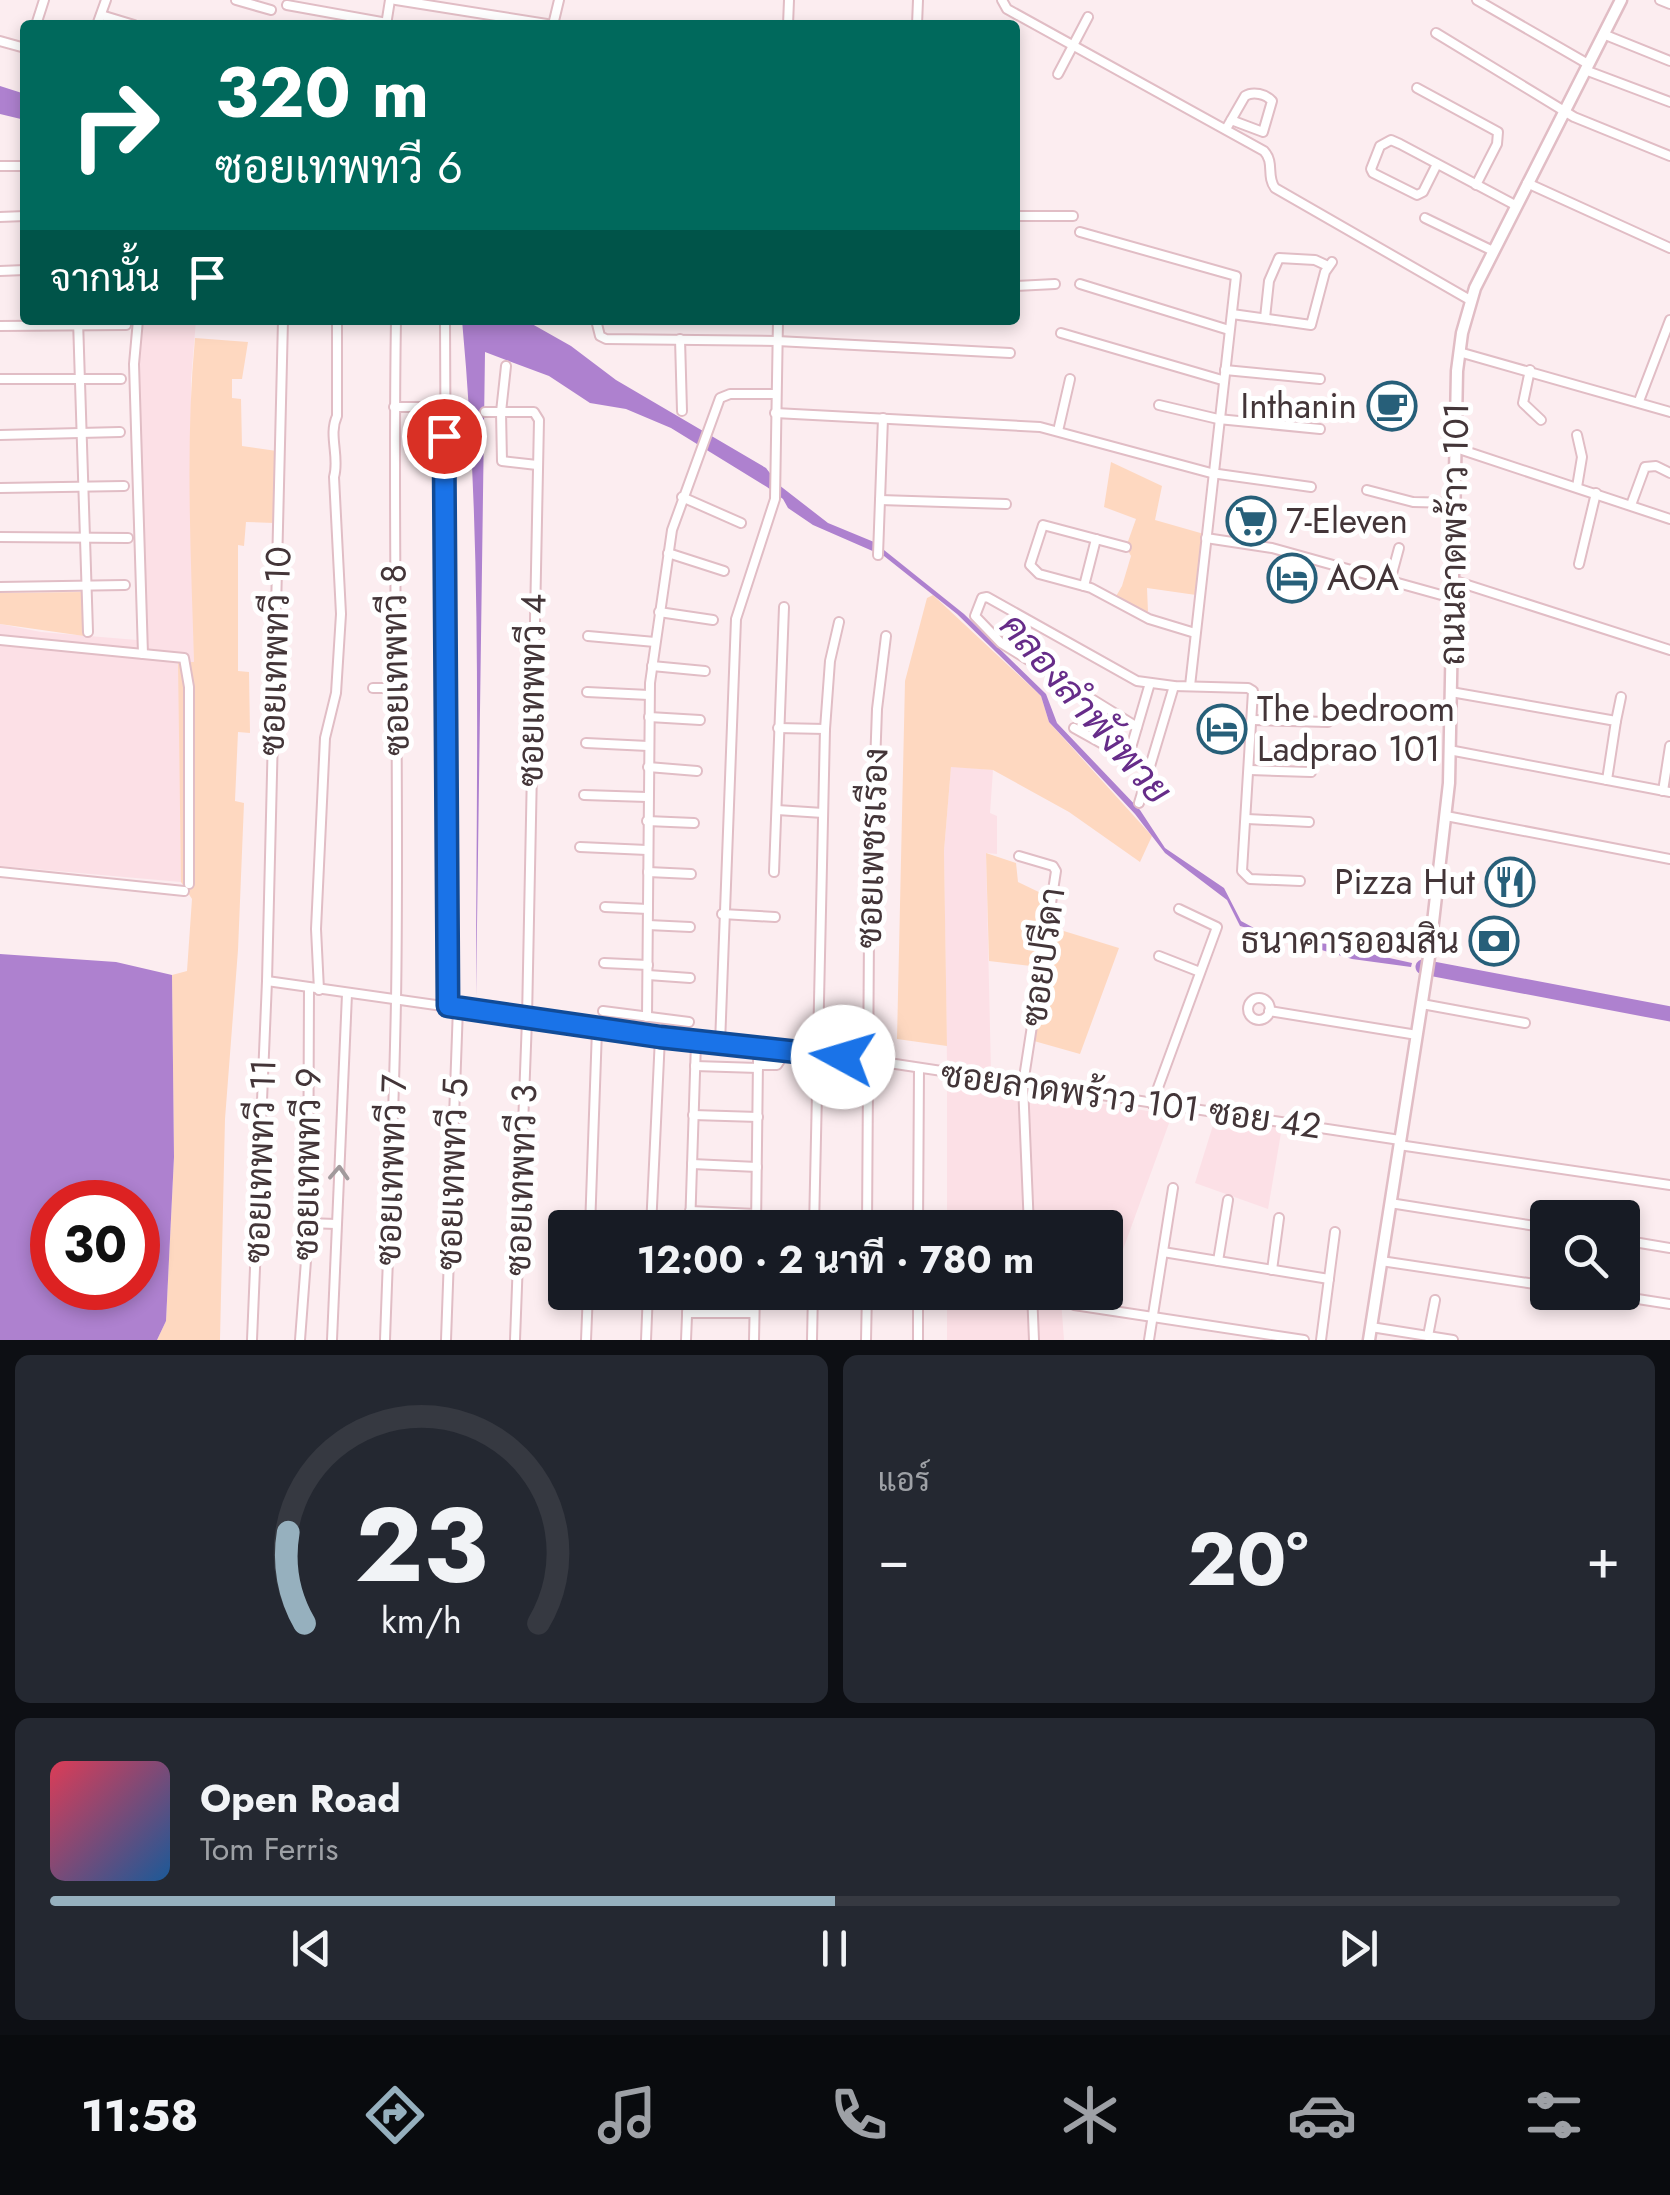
<!DOCTYPE html>
<html lang="th">
<head>
<meta charset="utf-8">
<style>
  :root { --surface:#171b24; --page:#242831; --text:#f1f3f6; --muted:#9ea1a6; --line:#363941; --accent:#96b0be }
  body { margin:0; font-family:Jost,Sarabun,sans-serif; background:var(--page); color:var(--text); height:100vh; display:flex; flex-direction:column; font-size:38px; white-space:nowrap }
  * { box-sizing:border-box; margin:0 }
  p { font-size:32px; color:var(--muted) }
  .icon { flex:none; width:55px; height:55px; fill:none; stroke:currentColor; stroke-width:2; stroke-linecap:round; stroke-linejoin:round }
  .map { position:relative; height:1340px; overflow:hidden }
  .panel { display:flex; flex-direction:column; gap:15px; padding:15px; background:#0d0f14; flex:1 }
  .panel>* { flex:none }
  .hud { position:absolute; left:20px; top:20px; width:1000px; height:305px; border-radius:10px; box-shadow:0 5px 15px #0003; background:#00695c; color:#fff; overflow:hidden }
  .tools { position:absolute; left:1530px; top:1200px; display:grid; gap:20px }
  .tools a { display:grid; place-items:center; width:110px; height:110px; border-radius:10px; background:var(--surface); box-shadow:0 5px 15px #0003; font-size:50px }
  .speed { position:absolute; left:30px; top:1180px; display:flex; gap:20px; font-size:50px; font-weight:700; text-align:center }
  .speed>* { display:grid; place-content:center; width:130px; height:130px; border-radius:50%; background:var(--surface); box-shadow:0 5px 15px #0003; line-height:1 }
  .speed .limit { border:15px solid #d22; background:#fff; color:#111 }
  .pin { position:absolute; display:grid; place-items:center; width:85px; height:85px; color:#fff; margin:-42px; border:5px solid #fff; border-radius:50%; box-shadow:0 2px 10px #0007 }
  .me { position:absolute; width:110px; margin:-55px; rotate:276deg; stroke-linejoin:round; filter:drop-shadow(0 0 8px #0008) }
  .turn { display:flex; align-items:center; gap:35px; height:210px; padding:0 30px; font-size:45px }
  .turn .icon { width:130px; height:130px; stroke-width:2.5 }
  .turn b { display:block; font-size:70px; line-height:85px }
  .then { display:flex; align-items:center; height:95px; padding:0 30px; background:#0003; gap:20px; font-size:38px }
  .big { font-size:75px; font-weight:700; line-height:1.1 }
  .panel .card { flex:1; display:flex; flex-direction:column; justify-content:center; gap:15px; min-width:0; padding:0 35px; border-radius:15px; background:var(--page) }
  .panel .dial { align-items:center; gap:0 }
  .dial svg { height:260px; overflow:visible; fill:none; stroke:var(--line); stroke-width:7; stroke-linecap:round; text-anchor:middle }
  .dial text { fill:var(--text); stroke:none }
  .song { display:flex; align-items:center; gap:30px }
  .cover { width:120px; height:120px; border-radius:15px; background:linear-gradient(135deg,hsl(350 70% 55%),hsl(210 70% 35%)) }
  .played { height:10px; border-radius:5px; background:linear-gradient(90deg,var(--accent) 50%,var(--line) 50%) }
  .keys { display:flex; justify-content:space-around; direction:ltr }
  .heat { display:flex; justify-content:space-between; align-items:center; font-size:55px; direction:ltr }
  .panel .tiles { flex:1; display:grid; gap:15px; grid-template-columns:1fr 1fr }
  .card:last-child { grid-column:span 2 }
  .trip { position:absolute; left:548px; top:1210px; width:575px; height:100px; border-radius:10px; background:var(--surface); box-shadow:0 5px 15px #0003; font-weight:700; line-height:100px; text-align:center }
  .tabs { display:flex; height:160px; justify-content:space-around; align-items:center; background:#090b0e; color:var(--muted) }
  .tabs .icon { width:70px; height:70px }
  .tabs .on { color:var(--accent) }
  .tabs b { font-size:45px; color:var(--text) }
  .map>svg:first-child { display:block }
  .built { fill:#fce0e6 }
  .green { fill:#fed8c0 }
  .water { fill:#ae81cf; fill-rule:evenodd }
  .lines { fill:none; stroke-linecap:round; stroke-linejoin:round }
  .river { stroke:#ae81cf; stroke-width:15 }
  .minor-casing { stroke:#e1bdc5; stroke-width:12 }
  .tertiary-casing { stroke:#e1bdc5; stroke-width:15 }
  .minor { stroke:#fff; stroke-width:8 }
  .tertiary { stroke:#fff; stroke-width:10 }
  .oneway { stroke:#a19a9c }
  .route-casing { stroke:#114b97; stroke-width:25 }
  .route { stroke:#1a73e8; stroke-width:18 }
  .labels { text-anchor:middle; dominant-baseline:central; stroke-width:10; stroke-linejoin:round; paint-order:stroke }
  .poi-label { font-size:35px; fill:#433538; stroke:#fff; text-anchor:end }
  .street-label { font-size:35px; fill:#433538; stroke:#fff }
  .water-label { font-size:38px; font-style:italic; fill:#662c89; stroke:#fff }
</style>
</head>
<body>
<div class="map">
<svg width="1670" height="1340" viewBox="0 0 1670 1340">
  <rect width="100%" height="100%" fill="#fcedf0"/>
  <!-- built -->
  <g class="built">
    <polygon points="132,320 196,320 191,380 194,663 179,663 181,882 0,866 0,624 41,632 137,640 129,363"/>
    <polygon points="951,766 993,770 990,813 997,816 997,854 986,853 991,1072 947,1063 944,851"/>
    <polygon points="947,1078 1172,1115 1117,1266 1112,1306 1061,1300 1064,1340 947,1340 947,1293 1105,1292 1105,1228 947,1227"/>
    <polygon points="1215,1119 1282,1127 1268,1209 1195,1183"/>
  </g>
  <!-- green -->
  <g class="green">
    <path d="M 195,338 L 248,342 L 242,379 L 232,379 L 232,398 L 241,399 L 242,446 L 277,451 L 274,523 L 246,522 L 244,546 L 238,545 L 238,671 L 249,672 L 250,733 L 238,732 L 235,801 L 244,803 L 238,950 L 225,1119 L 220,1340 L 157,1340 L 166,1321 L 174,1157 L 172,975 L 187,971 L 192,899 L 181,882 L 178,662 L 194,662 C 191,554 185,446 195,338 Z"/>
    <polygon points="1111,462 1162,486 1155,520 1204,534 1196,595 1147,588 1148,612 1115,598 1122,586 1131,556 1126,547 1136,519 1104,507"/>
    <polygon points="83,592 84,636 0,624 0,593"/>
    <polygon points="933,595 1041,696 1049,722 1152,836 1140,862 1069,812 993,770 951,767 944,851 947,1046 897,1039 905,681 927,598"/>
    <polygon points="986,853 1016,863 1018,882 1045,895 1041,924 1119,948 1080,1054 1034,1041 1048,968 989,961"/>
  </g>
  <!-- water -->
  <g class="water">
    <polygon points="0,86 25,94 25,120 0,114"/>
    <path d="M 462,320 L 525,320 L 571,346 L 616,380 L 766,468 L 779,485 L 828,523 L 874,542 L 964,614 L 1046,694 L 1057,723 L 1140,810 L 1165,848 L 1224,888 L 1241,921 L 1254,928 L 1412,963 L 1411,967 L 1352,959 L 1240,926 L 1227,900 L 1165,853 L 1135,814 L 1049,722 L 1041,696 L 957,614 L 884,556 L 813,525 L 788,508 L 783,499 L 767,487 L 671,428 L 626,409 L 590,403 L 549,376 L 485,352 L 476,997 C 476,772 483,545 462,320 Z"/>
    <path d="M 0,954 L 116,962 L 172,975 L 174,1157 L 166,1321 L 157,1340 L 0,1340 ZM 138,1202 L 138,1288 L 52,1288 L 52,1202 Z"/>
  </g>
  <g class="lines">
    <!-- river -->
    <polyline class="river" points="1423,967 1670,1014"/>
    <!-- minor casing -->
    <g class="minor-casing">
      <g id="minor">
        <polyline points="236,0 271,10"/>
        <polyline points="396,0 553,25"/>
        <path d="M 1002,0 L 1007,9 L 1264,151 C 1275,163 1266,176 1275,188 L 1470,300"/>
        <polyline points="1477,0 1588,64"/>
        <polyline points="1660,0 1670,4"/>
        <polyline points="287,5 387,23"/>
        <polyline points="101,15 134,25"/>
        <polyline points="36,25 44,0"/>
        <polyline points="97,25 106,0"/>
        <polyline points="386,25 390,0"/>
        <polyline points="553,25 559,0"/>
        <polyline points="788,25 789,0"/>
        <polyline points="917,25 918,0"/>
        <polyline points="1436,33 1574,117 1670,156"/>
        <polyline points="1603,34 1670,61"/>
        <polyline points="0,41 25,48"/>
        <polyline points="1585,70 1670,102"/>
        <polyline points="1058,74 1088,17"/>
        <polyline points="1417,88 1498,132 1497,144 1476,185"/>
        <path d="M 1226,129 L 1245,96 C 1253,91 1266,94 1272,101 L 1263,132 L 1231,120"/>
        <polyline points="1437,164 1423,192 1417,195 1373,173 1371,169 1380,146 1391,140 1400,144 1515,205"/>
        <polyline points="0,166 25,166"/>
        <polyline points="1527,183 1670,248"/>
        <polyline points="1015,216 1073,216"/>
        <polyline points="0,217 25,216"/>
        <polyline points="1425,218 1493,251"/>
        <polyline points="1080,232 1236,276 1190,686"/>
        <polyline points="0,271 25,270"/>
        <polyline points="1080,284 1229,330"/>
        <polyline points="1015,286 1055,284"/>
        <polyline points="1232,314 1311,325 1325,272 1332,262"/>
        <polyline points="1265,318 1269,281 1279,258 1315,260 1328,266"/>
        <polyline points="78,320 88,632"/>
        <polyline points="138,320 134,364 143,654"/>
        <polyline points="445,320 448,1006"/>
        <polyline points="596,320 600,336 606,339 777,341 1010,353"/>
        <polyline points="0,326 126,325"/>
        <polyline points="1061,333 1222,380"/>
        <polyline points="680,339 682,411"/>
        <polyline points="1459,352 1670,412"/>
        <polyline points="506,366 501,412 502,461 537,465"/>
        <polyline points="1225,370 1320,379"/>
        <polyline points="1530,370 1523,403 1541,420"/>
        <polyline points="0,379 121,379"/>
        <polyline points="1639,401 1670,320"/>
        <polyline points="1159,405 1218,419 1320,429"/>
        <polyline points="394,407 444,407"/>
        <polyline points="485,412 534,412 539,420 527,1019 515,1340"/>
        <polyline points="775,413 1040,427 1211,473 1311,487"/>
        <polyline points="1058,431 1070,379"/>
        <polyline points="0,435 120,432"/>
        <polyline points="1456,448 1670,519"/>
        <polyline points="1577,487 1582,457 1577,435"/>
        <polyline points="0,488 124,486"/>
        <polyline points="1367,490 1413,502 1454,503"/>
        <polyline points="682,497 741,523"/>
        <polyline points="880,500 1006,504"/>
        <polyline points="1631,505 1645,467 1656,466 1670,473"/>
        <polyline points="0,537 128,538"/>
        <polyline points="1206,538 1272,548 1452,598"/>
        <polyline points="1126,547 1043,525 1030,565 1039,574 1091,588 1149,619 1195,633"/>
        <polyline points="668,553 724,571"/>
        <polyline points="878,555 883,418"/>
        <polyline points="1579,564 1596,493"/>
        <polyline points="1452,580 1670,650"/>
        <polyline points="1390,581 1399,548"/>
        <polyline points="1084,586 1096,539"/>
        <polyline points="0,587 125,585"/>
        <polyline points="659,612 713,620"/>
        <polyline points="588,636 655,642"/>
        <polyline points="0,640 184,658 189,687 189,884"/>
        <polyline points="652,666 705,671"/>
        <polyline points="373,688 397,688"/>
        <polyline points="587,692 649,695"/>
        <polyline points="1451,692 1616,721 1607,780"/>
        <polyline points="649,717 700,720"/>
        <polyline points="1253,720 1328,722"/>
        <polyline points="1616,721 1621,697"/>
        <polyline points="1137,727 1001,643 975,616 982,598 987,597 1137,681 1174,686 1248,688 1253,691 1242,871 1250,879 1300,881"/>
        <polyline points="778,728 825,729"/>
        <polyline points="1074,728 1128,758 1150,683"/>
        <polyline points="586,743 648,746"/>
        <polyline points="1449,750 1670,792"/>
        <polyline points="648,767 697,771"/>
        <polyline points="1250,770 1311,772"/>
        <polyline points="1663,791 1670,746"/>
        <polyline points="584,795 647,797"/>
        <polyline points="1139,803 1174,686"/>
        <polyline points="777,810 823,813"/>
        <polyline points="1446,816 1670,859"/>
        <polyline points="1247,819 1309,822"/>
        <polyline points="647,821 694,823"/>
        <polyline points="580,847 647,850"/>
        <polyline points="1019,856 1053,866 1056,871 1023,1084 1029,1228"/>
        <polyline points="0,872 184,891"/>
        <polyline points="648,872 691,874"/>
        <polyline points="774,872 784,607"/>
        <polyline points="605,907 648,909"/>
        <polyline points="722,914 775,917"/>
        <polyline points="648,925 690,927"/>
        <polyline points="1159,956 1200,972"/>
        <polyline points="604,963 648,965"/>
        <polyline points="648,975 690,978"/>
        <polyline points="267,981 660,1037 869,1060 1400,1140"/>
        <path d="M 319,990 L 316,929 L 325,738 L 336,693 L 341,614 L 334,477 C 340,457 328,435 337,416 L 337,320"/>
        <circle cx="1259" cy="1009" r="11"/>
        <polyline points="1422,1004 1525,1023"/>
        <polyline points="603,1011 689,1022"/>
        <polyline points="1269,1011 1417,1035"/>
        <polyline points="647,1017 650,683 672,530 720,398 730,394 776,394"/>
        <polyline points="720,1044 736,619 775,499 778,320"/>
        <polyline points="758,1065 777,1065 783,1056 782,1051"/>
        <polyline points="695,1066 758,1068"/>
        <polyline points="1152,1104 1217,927 1179,909"/>
        <polyline points="693,1115 758,1117"/>
        <polyline points="1399,1145 1670,1185"/>
        <polyline points="692,1164 757,1167"/>
        <polyline points="1390,1203 1548,1228"/>
        <polyline points="690,1211 756,1214"/>
        <polyline points="307,1223 336,1224"/>
        <polyline points="590,1228 597,1029"/>
        <polyline points="651,1228 660,1037"/>
        <polyline points="690,1228 696,1042"/>
        <polyline points="756,1228 758,1061 761,1056 774,1055 775,1050"/>
        <polyline points="814,1228 825,729 830,661 839,622"/>
        <polyline points="867,1228 869,934 877,709 886,636"/>
        <polyline points="918,1228 919,1068"/>
        <polyline points="1622,1240 1670,1248"/>
        <polyline points="1163,1252 1329,1279"/>
        <polyline points="1218,1261 1228,1200"/>
        <polyline points="1381,1261 1548,1286"/>
        <polyline points="1272,1270 1279,1218"/>
        <polyline points="1032,1292 1034,1340"/>
        <polyline points="1593,1292 1670,1304"/>
        <polyline points="1074,1305 1304,1340"/>
        <polyline points="687,1313 754,1313"/>
        <polyline points="1371,1327 1453,1340"/>
        <polyline points="1428,1336 1435,1300"/>
        <polyline points="252,1340 267,981 283,320"/>
        <polyline points="300,1340 308,1234 309,988"/>
        <polyline points="332,1340 347,994"/>
        <path d="M 385,1340 C 389,1227 394,1113 396,1000 C 400,773 392,547 396,320"/>
        <polyline points="446,1340 458,1007"/>
        <polyline points="586,1340 588,1292"/>
        <polyline points="646,1340 648,1292"/>
        <polyline points="686,1340 688,1292"/>
        <polyline points="754,1340 755,1292"/>
        <polyline points="812,1340 813,1292"/>
        <polyline points="866,1340 867,1292"/>
        <polyline points="918,1340 918,1292"/>
        <polyline points="1149,1340 1173,1188"/>
        <polyline points="1321,1340 1335,1232"/>
      </g>
    </g>
    <!-- tertiary casing -->
    <g class="tertiary-casing">
      <polyline id="tertiary" points="1369,1340 1429,957 1449,783 1457,371 1462,333 1475,288 1621,0"/>
    </g>
    <!-- minor -->
    <use href="#minor" class="minor"/>
    <!-- tertiary -->
    <use href="#tertiary" class="tertiary"/>
  </g>
  <!-- one-way arrows -->
  <defs><path id="oneway-chevron" d="M-2-3.5L2.5 0L-2 3.5" fill="none" stroke-width="1.6" stroke-linecap="round" stroke-linejoin="round" transform="scale(2.5)"/></defs>
  <use class="oneway" href="#oneway-chevron" transform="translate(339 1173) rotate(-87)"/>
  <g class="lines">
    <!-- route casing -->
    <g class="route-casing">
      <polyline id="route" points="444,436 448,1006 660,1037 843,1057"/>
    </g>
    <!-- route -->
    <use href="#route" class="route"/>
  </g>
  <!-- icons -->
  <defs>
    <g id="cafe-ring" transform="scale(2.5)"><circle r="9.5" fill="#fff" stroke="#275f79" stroke-width="1.5"/><path d="M-5.5-4.5H6V0H3Q3 3.5 0 3.5H-2.5Q-5.5 3.5-5.5 0ZM3-3.2v2h1.7v-2ZM-6 4.5H4V6H-6Z" fill="#275f79"/></g>
    <g id="supermarket-ring" transform="scale(2.5)"><circle r="9.5" fill="#fff" stroke="#275f79" stroke-width="1.5"/><path d="M-6-5.5h2.5l.6 2H6L4.5 2H-2.5L-4.4-4H-6ZM-1.5 3.2a1.3 1.3 0 1 0 .1 0ZM3 3.2a1.3 1.3 0 1 0 .1 0Z" fill="#275f79"/></g>
    <g id="hotel-ring" transform="scale(2.5)"><circle r="9.5" fill="#fff" stroke="#275f79" stroke-width="1.5"/><path d="M-6-4.5h1.5V1H6V5H4.5V3h-9V5H-6ZM-4 0a1.8 1.8 0 1 1 3.6 0ZM.5 0V-2.5h3Q6-2.5 6 0Z" fill="#275f79"/></g>
    <g id="restaurant-ring" transform="scale(2.5)"><circle r="9.5" fill="#fff" stroke="#275f79" stroke-width="1.5"/><path d="M-5-6h1v4h1v-4h1v4h1v-4h1v5L-1.5 .5V6h-2V.5L-5-1ZM5-6V6H3V1.5H1.5Q1.5-4 5-6Z" fill="#275f79"/></g>
    <g id="bank-ring" transform="scale(2.5)"><circle r="9.5" fill="#fff" stroke="#275f79" stroke-width="1.5"/><path d="M-6-4H6V4H-6ZM0-2.3a2.3 2.3 0 1 0 0 4.6a2.3 2.3 0 1 0 0-4.6Z" fill="#275f79"/></g>
  </defs>
  <g fill-rule="evenodd">
    <use href="#cafe-ring" x="1392" y="406"/>
    <use href="#supermarket-ring" x="1251" y="521"/>
    <use href="#hotel-ring" x="1292" y="578"/>
    <use href="#hotel-ring" x="1222" y="729"/>
    <use href="#restaurant-ring" x="1510" y="882"/>
    <use href="#bank-ring" x="1494" y="941"/>
  </g>
  <g class="labels">
    <!-- poi labels -->
    <g class="poi-label">
      <text x="1357" y="406">Inthanin</text>
      <text x="1286" y="521" text-anchor="start">7-Eleven</text>
      <text x="1327" y="578" text-anchor="start">AOA</text>
      <text x="1257" y="709" text-anchor="start">The bedroom<tspan x="1257" dy="40">Ladprao 101</tspan></text>
      <text x="1475" y="882">Pizza Hut</text>
      <text x="1459" y="941">ธนาคารออมสิน</text>
    </g>
    <!-- street labels -->
    <g class="street-label">
      <text transform="translate(1454 534) rotate(-89)">ถนนลาดพร้าว 101</text>
      <text transform="translate(275 651) rotate(-88)">ซอยเทพทวี 10</text>
      <text transform="translate(395 660) rotate(-91)">ซอยเทพทวี 8</text>
      <text transform="translate(532 690) rotate(-89)">ซอยเทพทวี 4</text>
      <text transform="translate(872 848) rotate(-88)">ซอยเพชรเรือง</text>
      <text transform="translate(1043 957) rotate(-82)">ซอยปรีดา</text>
      <text transform="translate(1131 1100) rotate(8)">ซอยลาดพร้าว 101 ซอย 42</text>
      <text transform="translate(260 1161) rotate(-88)">ซอยเทพทวี 11</text>
      <text transform="translate(307 1164) rotate(-89)">ซอยเทพทวี 9</text>
      <text transform="translate(391 1170) rotate(-88)">ซอยเทพทวี 7</text>
      <text transform="translate(452 1174) rotate(-88)">ซอยเทพทวี 5</text>
      <text transform="translate(521 1180) rotate(-88)">ซอยเทพทวี 3</text>
    </g>
    <!-- water labels -->
    <g class="water-label">
      <text transform="translate(1086 708) rotate(49)">คลองลำพังพวย</text>
    </g>
  </g>
</svg>
<div class="tools">
<a><svg class="icon" aria-label="search" viewBox="0 0 24 24"><circle cx="10" cy="10" r="6"/><path d="M15 15l6 6"/></svg></a>
</div>
<div class="speed"><div class="limit">30</div></div>
<div class="pin" style="left:444px;top:436px;background:#d93025"><svg class="icon" aria-label="arrive" viewBox="0 0 24 24"><path d="M6 21V4h12l-3 4 3 4H6"/></svg></div>
<svg class="me" style="left:843px;top:1057px" viewBox="-20 -20 40 40"><circle r="19" fill="#fff"/><path d="M0-13L10 11 0 6-10 11z" fill="#1a73e8"/></svg>
<div class="trip">12:00 · 2 นาที · 780 m</div>
<div class="hud">
<div class="turn"><svg class="icon" aria-label="right" viewBox="0 0 24 24"><path d="M7 20v-9h11M14 6l5 5-5 5"/></svg><div><b>320 m</b>ซอยเทพทวี 6</div></div>
<div class="then">จากนั้น<svg class="icon" aria-label="arrive" viewBox="0 0 24 24"><path d="M6 21V4h12l-3 4 3 4H6"/></svg></div>
</div>
</div>
<section class="panel">
<div class="tiles">
<div class="card dial"><svg viewBox="0 0 100 80">
<path d="M14 69A42 42 0 1 1 86 69"/>
<path d="M14 69A42 42 0 0 1 9 41" stroke="#96b0be"/>
<text x="50" y="56" font-size="32" font-weight="700">23</text>
<text x="50" y="72" font-size="11">km/h</text>
</svg></div>
<div class="card"><p>แอร์</p>
<div class="heat"><a>−</a><b class="big">20°</b><a>+</a></div>
</div>
<div class="card">
<div class="song"><i class="cover"></i><div><b>Open Road</b><p>Tom Ferris</p></div></div>
<div class="played"></div>
<div class="keys"><svg class="icon" aria-label="previous" viewBox="0 0 24 24"><path d="M18 5L8 12l10 7zM5 5v14"/></svg><svg class="icon" aria-label="pause" viewBox="0 0 24 24"><path d="M8 5v14M16 5v14"/></svg><svg class="icon" aria-label="next" viewBox="0 0 24 24"><path d="M6 5l10 7-10 7zM19 5v14"/></svg></div>
</div>
</div>
</section>
<nav class="tabs">
<b>11:58</b>
<svg class="icon on" aria-label="directions" viewBox="0 0 24 24"><path d="M12 3l9 9-9 9-9-9zM9 14v-3h6M13 9l2 2-2 2"/></svg>
<svg class="icon" aria-label="music" viewBox="0 0 24 24"><path d="M9 18V5l10-2v13"/><circle cx="6" cy="18" r="3"/><circle cx="16" cy="16" r="3"/></svg>
<svg class="icon" aria-label="phone" viewBox="0 0 24 24"><path d="M5 4h4l2 5-3 2q2 4 5 5l2-3 5 2v4C11 20 4 13 5 4z"/></svg>
<svg class="icon" aria-label="climate" viewBox="0 0 24 24"><path d="M12 3v18M4 7l16 10M4 17L20 7"/></svg>
<svg class="icon" aria-label="car" viewBox="0 0 24 24"><path d="M5 17H2v-5l4-1 3-4h7l3 4 3 1v5h-3M9 17h6M6 11h13"/><circle cx="7" cy="17" r="2"/><circle cx="17" cy="17" r="2"/></svg>
<svg class="icon" aria-label="filters" viewBox="0 0 24 24"><path d="M4 7h16M4 17h16"/><circle cx="9" cy="7" r="2"/><circle cx="15" cy="17" r="2"/></svg>
</nav>
</body>
</html>
